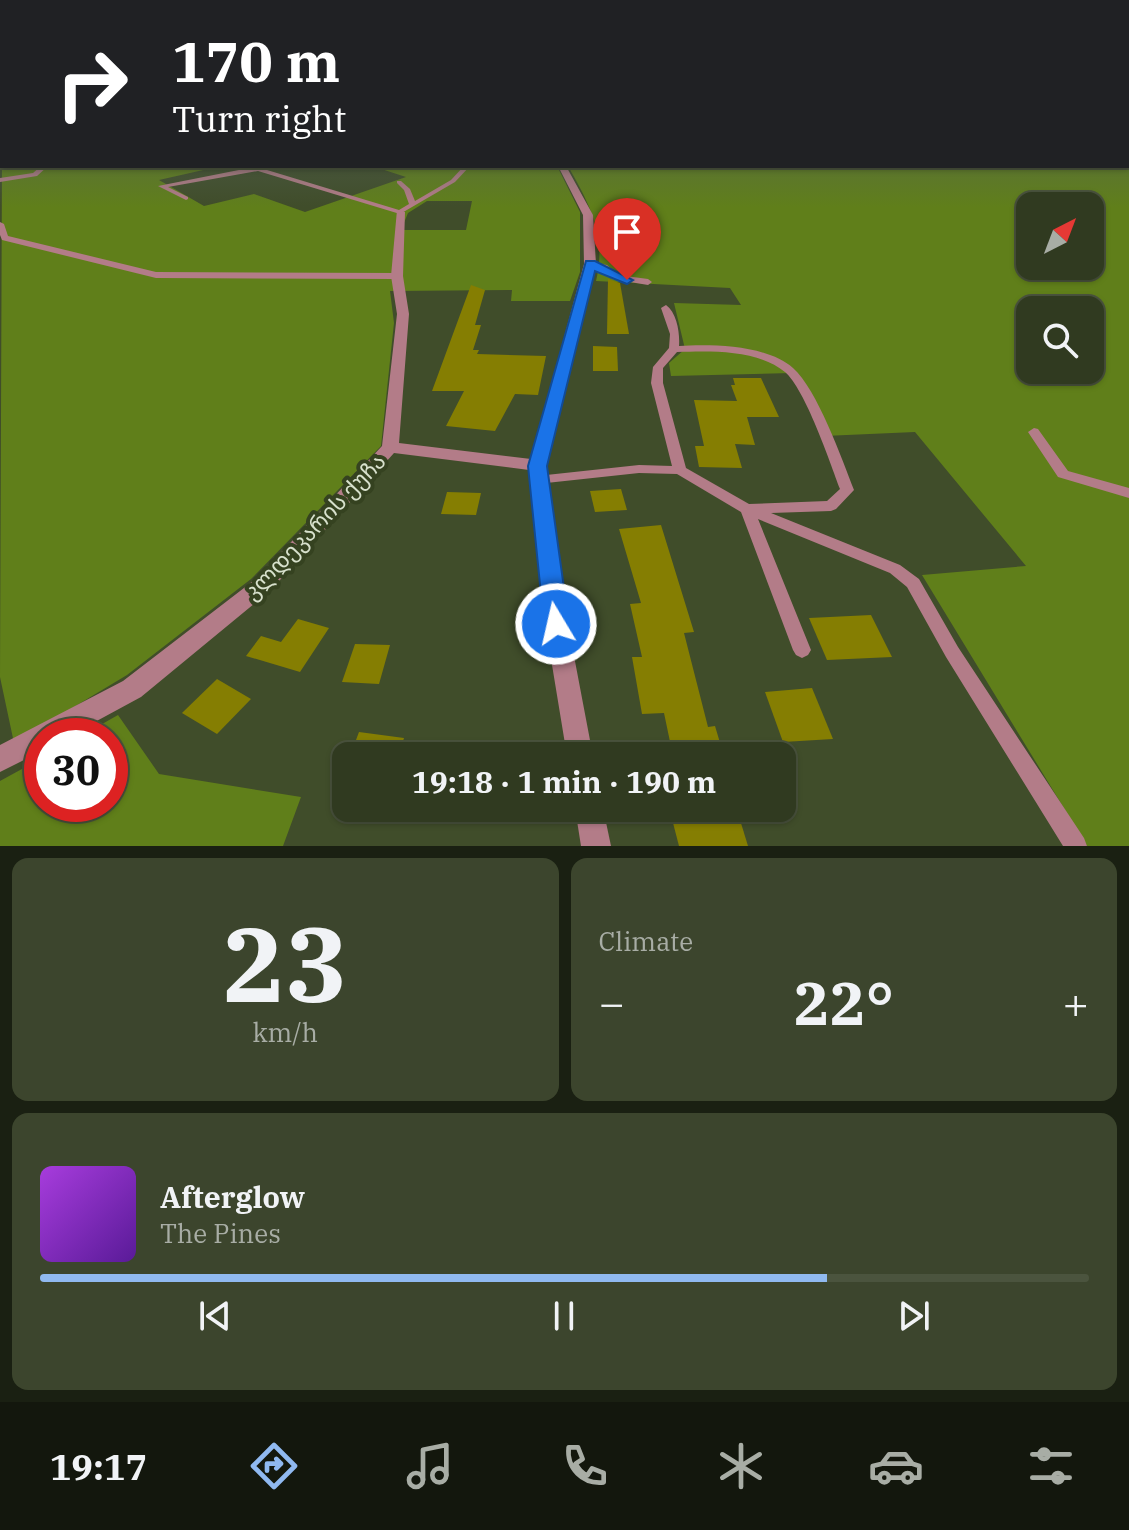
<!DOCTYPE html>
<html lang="en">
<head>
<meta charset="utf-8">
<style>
  :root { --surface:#303a20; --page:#3c452d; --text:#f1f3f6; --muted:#a8ada5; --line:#4b543e; --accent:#90b9f0 }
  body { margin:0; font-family:"IBM Plex Serif","Noto Sans Georgian",serif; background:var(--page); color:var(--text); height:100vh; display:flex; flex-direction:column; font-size:30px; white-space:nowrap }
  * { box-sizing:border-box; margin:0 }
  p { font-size:26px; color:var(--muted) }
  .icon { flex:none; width:44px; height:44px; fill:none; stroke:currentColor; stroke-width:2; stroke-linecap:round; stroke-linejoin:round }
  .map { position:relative; height:846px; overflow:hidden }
  .sheet { display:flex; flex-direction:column; gap:12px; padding:12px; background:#1a2012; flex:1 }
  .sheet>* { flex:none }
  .top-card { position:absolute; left:0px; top:0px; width:1130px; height:168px; box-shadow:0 2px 6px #0004,0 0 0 2px var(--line); background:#202124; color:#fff; overflow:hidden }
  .needle { width:52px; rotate:42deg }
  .tools { position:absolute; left:1016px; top:192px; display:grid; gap:16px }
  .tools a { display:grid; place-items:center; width:88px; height:88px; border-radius:16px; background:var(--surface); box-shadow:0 2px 6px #0004,0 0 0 2px var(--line); font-size:40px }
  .speed { position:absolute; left:24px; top:718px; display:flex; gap:16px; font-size:40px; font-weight:700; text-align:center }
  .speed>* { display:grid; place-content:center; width:104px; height:104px; border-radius:50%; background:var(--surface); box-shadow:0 2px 6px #0004,0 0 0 2px var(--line); line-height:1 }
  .speed .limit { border:12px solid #d22; background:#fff; color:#111 }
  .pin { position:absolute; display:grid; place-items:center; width:68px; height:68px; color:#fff; margin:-82px -34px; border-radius:50% 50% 50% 0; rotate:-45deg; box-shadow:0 0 8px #0007 }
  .pin .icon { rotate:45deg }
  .me { position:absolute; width:88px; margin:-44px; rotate:351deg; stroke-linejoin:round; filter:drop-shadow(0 0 6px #0008) }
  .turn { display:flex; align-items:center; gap:28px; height:168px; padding:0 40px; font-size:36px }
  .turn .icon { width:104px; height:104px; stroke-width:2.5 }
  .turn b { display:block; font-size:56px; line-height:68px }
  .big { font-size:60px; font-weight:700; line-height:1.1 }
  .sheet .tile { flex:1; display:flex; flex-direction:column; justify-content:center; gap:12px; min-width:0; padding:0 28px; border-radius:16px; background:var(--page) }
  .sheet .dial { align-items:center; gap:0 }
  .dial b { font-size:104px; line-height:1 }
  .song { display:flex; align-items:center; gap:24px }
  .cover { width:96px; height:96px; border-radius:12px; background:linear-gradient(135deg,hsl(280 70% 55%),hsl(270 70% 35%)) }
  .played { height:8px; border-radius:4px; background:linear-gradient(90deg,var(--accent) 75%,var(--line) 75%) }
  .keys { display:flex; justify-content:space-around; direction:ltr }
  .heat { display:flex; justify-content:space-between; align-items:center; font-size:44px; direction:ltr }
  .sheet .tiles { flex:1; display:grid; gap:12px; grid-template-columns:1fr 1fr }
  .tile:last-child { grid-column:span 2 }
  .trip { position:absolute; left:332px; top:742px; width:464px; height:80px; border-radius:16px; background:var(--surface); box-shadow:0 2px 6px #0004,0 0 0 2px var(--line); font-weight:700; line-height:80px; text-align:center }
  .tab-bar { display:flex; height:128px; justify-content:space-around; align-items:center; background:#13170d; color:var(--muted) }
  .tab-bar .icon { width:56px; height:56px }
  .tab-bar .selected { color:var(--accent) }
  .tab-bar b { font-size:36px; color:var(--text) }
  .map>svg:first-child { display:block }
  .green { fill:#607f1a; fill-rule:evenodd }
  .building { fill:#857e02 }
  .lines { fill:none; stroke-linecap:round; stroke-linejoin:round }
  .lane { fill:#b37c88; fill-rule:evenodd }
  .street { fill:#b37c88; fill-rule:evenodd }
  .secondary { fill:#ee99ab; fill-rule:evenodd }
  .route { fill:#1a73e8; stroke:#114b97; stroke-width:2 }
  .labels { text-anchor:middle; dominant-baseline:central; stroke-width:8; stroke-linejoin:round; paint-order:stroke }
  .street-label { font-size:22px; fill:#d8e1cd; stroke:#354220 }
</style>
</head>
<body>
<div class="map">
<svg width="1129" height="846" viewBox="0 0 1129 846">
  <rect width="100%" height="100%" fill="#404d2a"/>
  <!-- green -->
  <g class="green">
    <path d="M 1129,112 L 1129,846 L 1087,846 L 922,575 L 1026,566 L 915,432 L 824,436 L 792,373 L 671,376 L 669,363 L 685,349 L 674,303 L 741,305 L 730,288 L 596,281 C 607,236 590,205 568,166 L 1128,166 ZM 1030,206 L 1090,206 L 1090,266 L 1030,266 ZM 1030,310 L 1090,310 L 1090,370 L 1030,370 Z"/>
    <path d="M 2,154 L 2,166 L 221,166 L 159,180 L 204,206 L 254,194 L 305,212 L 406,177 L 372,166 L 558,168 L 580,212 L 580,272 L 570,301 L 511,301 L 512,290 L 390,291 L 394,323 L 381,446 L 251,579 L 127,675 L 14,743 L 0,677 ZM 427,201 L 472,201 L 466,230 L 401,230 L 408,213 Z"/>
    <polygon points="118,715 159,774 301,797 283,846 0,846 0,781 42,758 42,804 110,804 110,736 81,736"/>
  </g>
  <!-- building -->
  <g class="building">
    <polygon points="608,279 620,283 629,334 607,334"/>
    <polygon points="471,285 485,290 475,325 481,325 473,350 479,350 477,354 546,356 538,395 515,394 495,431 446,426 464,391 432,391"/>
    <polygon points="593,346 617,347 618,371 593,371"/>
    <polygon points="733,378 761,378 779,417 747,417 755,445 735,444 742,468 699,467 695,446 704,446 694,400 737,401 731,385 735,385"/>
    <polygon points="621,489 627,510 595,512 590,491"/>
    <polygon points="447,492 481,493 476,515 441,514"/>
    <polygon points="661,525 694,632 684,633 708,727 715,726 724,756 673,756 664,713 642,714 632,657 642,657 630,604 641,603 619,529"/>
    <polygon points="871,615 892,657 827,660 809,618"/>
    <polygon points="298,619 329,628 300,672 246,656 261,636 281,642"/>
    <polygon points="355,644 390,645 379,684 342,682"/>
    <polygon points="217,679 251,699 217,734 182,713"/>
    <polygon points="812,688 833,739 783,742 765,692"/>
    <polygon points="359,732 404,738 398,756 350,756"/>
    <polygon points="737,810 748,846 679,846 672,819"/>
  </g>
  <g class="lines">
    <!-- lane -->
    <g class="lane">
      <rect x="0" y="95" width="2" height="2"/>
      <polygon points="41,166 48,166 37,176 0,182 0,178 33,173"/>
      <polygon points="246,166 291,166 267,170 399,210 409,204 404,190 397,183 397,181 401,181 410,189 415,201 451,180 464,166 470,166 455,182 400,214 258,171 168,187 188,197 188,199 186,200 158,186 249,168"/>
      <polygon points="0,222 4,224 8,236 156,272 397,273 401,276 397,279 156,278 2,240 0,235"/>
      <polygon points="587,262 607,265 618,275 648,279 652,282 648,285 612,279 601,269 587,266"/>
      <path d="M 666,305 C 677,313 680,333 679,346 C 713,344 767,345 793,368 C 817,389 842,459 854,490 L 836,509 L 831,511 L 771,513 L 900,565 L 919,579 L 958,647 L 1084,838 L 1087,846 L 1063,846 L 946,657 L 907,587 L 890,573 L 758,519 L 811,650 L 808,655 L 802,658 L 796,655 L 793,650 L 741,512 L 677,474 L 639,473 L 537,484 L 532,483 L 530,480 L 532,477 L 537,476 L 639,465 L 672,466 L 651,383 L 653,367 L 669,348 L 670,334 L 661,308 ZM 677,352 C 710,351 757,349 785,372 C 805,389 830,462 840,489 L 827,501 L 749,504 L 686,468 L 663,383 L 663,368 Z"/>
      <polygon points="1034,428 1038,429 1068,471 1129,488 1129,498 1058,477 1028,432"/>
    </g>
    <!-- street -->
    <g class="street">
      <polygon points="558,166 566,166 593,215 596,264 547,466 546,480 563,598 593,756 567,756 541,598 529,470 394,453 271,590 141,697 69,736 42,736 42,751 0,772 0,745 123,681 257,578 382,446 397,314 391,276 397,210 405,212 403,276 409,314 399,443 531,459 584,264 583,215"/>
      <polygon points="575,808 603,808 611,846 581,846"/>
    </g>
    <!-- secondary -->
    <rect class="secondary" x="1128" y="108" width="1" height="4"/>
  </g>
  <!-- sky -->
  <linearGradient id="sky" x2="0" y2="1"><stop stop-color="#232a17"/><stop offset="0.43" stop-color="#536255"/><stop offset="1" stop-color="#536255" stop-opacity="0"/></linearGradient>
  <rect width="1129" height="207" fill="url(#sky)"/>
  <!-- route -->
  <polygon class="route" points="586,261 595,261 633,280 627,284 595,271 547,466 569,624 565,632 556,635 547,632 544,624 528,466"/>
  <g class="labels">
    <!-- street labels -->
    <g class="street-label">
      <text transform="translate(314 526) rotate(-46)">კლდეკარის ქუჩა</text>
    </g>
  </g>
</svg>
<div class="tools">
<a><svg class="needle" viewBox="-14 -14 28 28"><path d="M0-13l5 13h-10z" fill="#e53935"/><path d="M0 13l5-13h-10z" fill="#a8ada5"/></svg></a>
<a><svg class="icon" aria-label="search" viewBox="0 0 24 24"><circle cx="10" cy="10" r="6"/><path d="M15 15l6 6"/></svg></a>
</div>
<div class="speed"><div class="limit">30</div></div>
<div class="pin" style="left:627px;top:280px;background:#d93025"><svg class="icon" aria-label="arrive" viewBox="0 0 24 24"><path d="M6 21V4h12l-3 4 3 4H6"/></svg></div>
<svg class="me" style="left:556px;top:624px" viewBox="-20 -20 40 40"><circle r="17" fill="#1a73e8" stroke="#fff" stroke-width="3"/><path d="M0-11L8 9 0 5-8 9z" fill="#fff"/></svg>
<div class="trip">19:18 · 1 min · 190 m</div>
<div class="top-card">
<div class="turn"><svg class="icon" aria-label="right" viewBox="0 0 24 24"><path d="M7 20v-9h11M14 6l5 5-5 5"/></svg><div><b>170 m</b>Turn right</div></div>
</div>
</div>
<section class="sheet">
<div class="tiles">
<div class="tile dial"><b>23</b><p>km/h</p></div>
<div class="tile"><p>Climate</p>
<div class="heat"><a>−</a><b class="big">22°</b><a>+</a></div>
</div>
<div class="tile">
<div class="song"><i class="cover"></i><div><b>Afterglow</b><p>The Pines</p></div></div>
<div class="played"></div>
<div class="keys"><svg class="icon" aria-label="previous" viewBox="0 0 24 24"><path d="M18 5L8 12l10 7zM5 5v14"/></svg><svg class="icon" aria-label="pause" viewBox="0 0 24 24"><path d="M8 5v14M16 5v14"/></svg><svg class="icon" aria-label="next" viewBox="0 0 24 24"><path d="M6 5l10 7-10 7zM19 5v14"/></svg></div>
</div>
</div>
</section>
<nav class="tab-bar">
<b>19:17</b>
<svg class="icon selected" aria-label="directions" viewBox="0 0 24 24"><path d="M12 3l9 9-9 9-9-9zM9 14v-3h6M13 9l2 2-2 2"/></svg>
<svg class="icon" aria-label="music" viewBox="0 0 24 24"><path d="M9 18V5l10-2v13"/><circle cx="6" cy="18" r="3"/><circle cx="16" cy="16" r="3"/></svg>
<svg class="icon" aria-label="phone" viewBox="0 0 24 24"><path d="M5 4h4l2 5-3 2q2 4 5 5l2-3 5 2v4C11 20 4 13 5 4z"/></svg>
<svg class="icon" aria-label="climate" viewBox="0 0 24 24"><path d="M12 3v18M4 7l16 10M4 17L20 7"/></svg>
<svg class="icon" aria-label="car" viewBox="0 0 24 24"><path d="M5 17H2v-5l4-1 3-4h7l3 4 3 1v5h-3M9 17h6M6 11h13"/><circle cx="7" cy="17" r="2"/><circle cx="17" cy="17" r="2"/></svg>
<svg class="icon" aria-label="filters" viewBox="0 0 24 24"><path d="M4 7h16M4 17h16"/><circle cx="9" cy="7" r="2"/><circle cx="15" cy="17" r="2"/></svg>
</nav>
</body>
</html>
